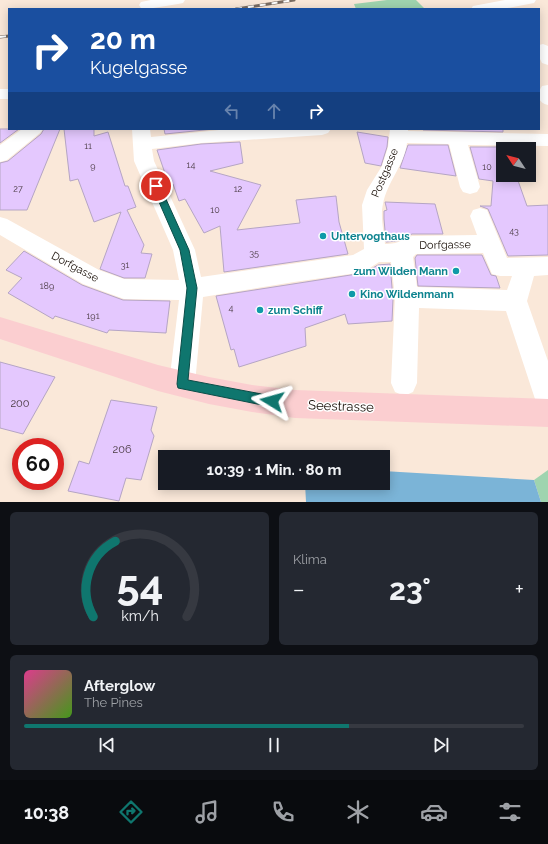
<!DOCTYPE html>
<html lang="de">
<head>
<meta charset="utf-8">
<style>
  :root { --surface:#171b24; --page:#242831; --text:#f1f3f6; --muted:#9ea1a6; --line:#363941; --accent:#0f766e }
  body { margin:0; font-family:Raleway,sans-serif; background:var(--page); color:var(--text); height:100vh; display:flex; flex-direction:column; font-size:15px; white-space:nowrap }
  * { box-sizing:border-box; margin:0 }
  p { font-size:13px; color:var(--muted) }
  .icon { flex:none; width:22px; height:22px; fill:none; stroke:currentColor; stroke-width:2; stroke-linecap:round; stroke-linejoin:round }
  .map { position:relative; height:502px; overflow:hidden }
  .side { display:flex; flex-direction:column; gap:10px; padding:10px; background:#0d0f14; flex:1 }
  .side>* { flex:none }
  .hud { position:absolute; left:8px; top:8px; width:532px; height:122px; border-radius:0px; box-shadow:0 2px 10px #0003; background:#1a4fa0; color:#fff; overflow:hidden }
  .needle { width:26px; rotate:306deg }
  .controls { position:absolute; left:496px; top:142px; display:grid; gap:8px }
  .controls a { display:grid; place-items:center; width:40px; height:40px; border-radius:0px; background:var(--surface); box-shadow:0 2px 10px #0003; font-size:20px }
  .speed { position:absolute; left:12px; top:438px; display:flex; gap:8px; font-size:20px; font-weight:700; text-align:center }
  .speed>* { display:grid; place-content:center; width:52px; height:52px; border-radius:50%; background:var(--surface); box-shadow:0 2px 10px #0003; line-height:1 }
  .speed .limit { border:6px solid #d22; background:#fff; color:#111 }
  .pin { position:absolute; display:grid; place-items:center; width:34px; height:34px; color:#fff; margin:-17px; border:2px solid #fff; border-radius:50%; box-shadow:0 1px 4px #0007 }
  .me { position:absolute; width:44px; margin:-22px; rotate:278deg; stroke-linejoin:round; filter:drop-shadow(0 0 3px #0008) }
  .turn { display:flex; align-items:center; gap:14px; height:84px; padding:0 16px; font-size:18px }
  .turn .icon { width:52px; height:52px; stroke-width:2.5 }
  .turn b { display:block; font-size:28px; line-height:34px }
  .lanes { display:flex; align-items:center; height:38px; padding:0 16px; background:#0003; justify-content:center; gap:20px; direction:ltr }
  .lanes .off { opacity:.35 }
  .big { font-size:30px; font-weight:700; line-height:1.1 }
  .side .card { flex:1; display:flex; flex-direction:column; justify-content:center; gap:6px; min-width:0; padding:0 14px; border-radius:6px; background:var(--page) }
  .side .dial { align-items:center; gap:0 }
  .dial svg { height:104px; overflow:visible; fill:none; stroke:var(--line); stroke-width:7; stroke-linecap:round; text-anchor:middle }
  .dial text { fill:var(--text); stroke:none }
  .song { display:flex; align-items:center; gap:12px }
  .cover { width:48px; height:48px; border-radius:6px; background:linear-gradient(135deg,hsl(330 70% 55%),hsl(100 70% 35%)) }
  .played { height:4px; border-radius:2px; background:linear-gradient(90deg,var(--accent) 65%,var(--line) 65%) }
  .keys { display:flex; justify-content:space-around; direction:ltr }
  .heat { display:flex; justify-content:space-between; align-items:center; font-size:22px; direction:ltr }
  .side .tiles { flex:1; display:grid; gap:10px; grid-template-columns:1fr 1fr }
  .card:last-child { grid-column:span 2 }
  .trip { position:absolute; left:158px; top:450px; width:232px; height:40px; border-radius:0px; background:var(--surface); box-shadow:0 2px 10px #0003; font-weight:700; line-height:40px; text-align:center }
  .tabs { display:flex; height:64px; justify-content:space-around; align-items:center; background:#090b0e; color:var(--muted) }
  .tabs .icon { width:28px; height:28px }
  .tabs .current { color:var(--accent) }
  .tabs b { font-size:18px; color:var(--text) }
  .map>svg:first-child { display:block }
  .green { fill:#9fd4af }
  .water { fill:#7bb4d7 }
  .building { fill:#e4c8fe; stroke:#b5a5c4 }
  .lines { fill:none; stroke-linecap:round; stroke-linejoin:round }
  .minor { fill:#fff; fill-rule:evenodd }
  .major { fill:#fbced0; fill-rule:evenodd }
  .rail-casing { stroke:#7a6c62; stroke-width:3 }
  .rail { stroke:#fff; stroke-width:2; stroke-dasharray:6; stroke-linecap:butt }
  .route { fill:#0f766e; stroke:#0a4d48 }
  .culture-dot { fill:#0f9aa8; stroke:#fff; stroke-width:1.5 }
  .labels { text-anchor:middle; dominant-baseline:central; stroke-width:3; stroke-linejoin:round; paint-order:stroke }
  .number-label { font-size:9px; fill:#4a3b43 }
  .street-label { font-size:11px; fill:#160c05; stroke:#fff }
  .culture-label { font-size:11px; font-weight:bold; fill:#0d838f; stroke:#fff; text-anchor:start }
  .near-number-label { font-size:11px; fill:#4a3b43 }
  .near-street-label { font-size:13px; fill:#160c05; stroke:#fff }
</style>
</head>
<body>
<div class="map">
<svg width="548" height="502" viewBox="0 0 548 502">
  <rect width="100%" height="100%" fill="#fae8d9"/>
  <!-- green -->
  <g class="green">
    <polygon points="387,0 416,0 425,9 356,9 354,4"/>
    <polygon points="548,470 548,502 541,502 534,480"/>
  </g>
  <!-- water -->
  <polygon class="water" points="383,471 534,480 541,502 306,502 305,483 383,483"/>
  <!-- building -->
  <g class="building">
    <polygon points="0,129 19,129 0,143"/>
    <polygon points="44,129 60,129 27,210 0,210 0,163 8,161 41,134"/>
    <polygon points="64,129 94,129 94,136 108,132 125,186 128,186 136,207 127,210 144,245 141,253 152,254 145,278 124,278 100,269 121,212 94,222 78,179 70,181"/>
    <polygon points="164,129 214,129 165,134"/>
    <polygon points="423,129 503,129 503,132 423,130"/>
    <polygon points="357,132 388,137 387,147 381,166 365,163"/>
    <polygon points="240,142 243,163 210,171 261,185 237,230 300,223 296,200 336,196 339,222 348,254 224,272 220,226 204,233 185,199 179,201 173,184 169,185 157,150 201,144"/>
    <polygon points="408,145 448,145 456,176 400,168"/>
    <polygon points="470,147 503,147 503,175 516,175 527,206 548,205 548,255 508,256 488,209 480,206 491,206 493,181 479,179"/>
    <polygon points="385,202 435,204 443,234 412,234 397,241 386,242 384,219 384,211 387,210"/>
    <polygon points="24,251 82,285 123,300 170,301 166,333 109,330 107,333 55,316 53,319 8,293 22,278 6,270"/>
    <polygon points="417,255 482,255 491,275 496,276 500,288 418,286 415,258"/>
    <polygon points="390,264 393,299 392,321 348,324 345,314 305,328 306,346 239,367 234,349 231,350 216,296 357,274 366,272 378,265"/>
    <polygon points="0,362 55,377 23,434 0,428"/>
    <polygon points="111,400 157,407 151,430 154,436 141,480 126,478 119,501 68,491 79,461 89,464"/>
  </g>
  <g class="lines">
    <!-- minor -->
    <g class="minor">
      <polygon points="151,0 185,0 183,3 178,4 147,9 141,8 139,5 141,2"/>
      <polygon points="505,0 536,0 534,3 502,9 471,9 473,6"/>
      <polygon points="543,44 548,46 548,65 542,63 539,57 539,45"/>
      <path d="M 548,85 L 548,105 C 538,103 536,95 542,86 Z"/>
      <rect x="0" y="89" width="9" height="10"/>
      <polygon points="22,129 43,129 40,133 7,160 0,162 0,145"/>
      <path d="M 132,129 L 150,129 L 151,137 L 229,129 L 331,129 L 328,133 L 322,135 L 201,143 L 152,149 L 154,161 L 195,250 L 201,277 L 353,255 L 364,249 L 362,205 L 367,190 L 382,166 L 388,147 L 390,129 L 408,129 L 408,131 L 548,134 L 548,146 L 468,145 L 480,187 L 477,192 L 470,194 L 463,192 L 460,187 L 449,144 L 407,143 C 404,166 387,182 383,204 C 380,216 384,232 385,244 C 400,244 400,240 412,236 L 477,235 L 470,216 L 473,210 L 480,208 L 487,210 L 507,258 L 548,257 L 548,275 L 534,276 L 527,301 L 548,361 L 548,412 L 538,409 L 535,399 L 506,311 L 419,308 L 417,383 L 413,392 L 404,396 L 395,392 L 391,383 L 395,297 L 391,262 L 379,262 L 365,271 L 357,273 L 294,282 L 203,297 L 195,384 L 191,393 L 182,397 L 173,393 L 169,384 L 179,300 L 124,299 L 83,284 L 0,235 L 0,217 L 7,219 L 99,270 L 124,279 L 179,280 L 173,250 L 134,161 ZM 483,253 L 492,274 L 500,276 L 512,276 L 507,290 L 417,287 L 413,257 L 416,254 Z"/>
    </g>
    <!-- major -->
    <polygon class="major" points="0,317 158,365 209,377 252,385 295,390 548,399 548,427 295,418 252,412 209,404 158,391 0,339"/>
    <!-- rail casing -->
    <g class="rail-casing">
      <g id="rail">
        <polyline points="236,9 294,0"/>
        <polyline points="0,37 9,36"/>
      </g>
    </g>
    <!-- rail -->
    <use href="#rail" class="rail"/>
  </g>
  <!-- route -->
  <polygon class="route" points="156,183 160,186 189,250 197,288 188,380 272,396 275,397 277,401 275,405 272,407 178,388 177,384 187,288 180,250 152,186"/>
  <!-- markers -->
  <g class="culture-dot">
    <circle cx="323" cy="236" r="4"/>
    <circle cx="456" cy="271" r="4"/>
    <circle cx="352" cy="294" r="4"/>
    <circle cx="260" cy="310" r="4"/>
  </g>
  <g class="labels">
    <!-- number labels -->
    <g class="number-label">
      <text x="88" y="146">11</text>
      <text x="191" y="165">14</text>
      <text x="93" y="166">9</text>
      <text x="487" y="167">10</text>
      <text x="18" y="189">27</text>
      <text x="238" y="189">12</text>
      <text x="215" y="210">10</text>
      <text x="514" y="231">43</text>
      <text x="254" y="253">35</text>
      <text x="125" y="265">31</text>
      <text x="47" y="286">189</text>
      <text x="231" y="308">4</text>
      <text x="93" y="316">191</text>
    </g>
    <!-- street labels -->
    <g class="street-label">
      <text transform="translate(385 173) rotate(-67)">Postgasse</text>
      <text transform="translate(445 245) rotate(-1)">Dorfgasse</text>
      <text transform="translate(75 267) rotate(28)">Dorfgasse</text>
    </g>
    <!-- culture labels -->
    <g class="culture-label">
      <text x="331" y="236">Untervogthaus</text>
      <text x="448" y="271" text-anchor="end">zum Wilden Mann</text>
      <text x="360" y="294">Kino Wildenmann</text>
      <text x="268" y="310">zum Schiff</text>
    </g>
    <!-- near-number labels -->
    <g class="near-number-label">
      <text x="20" y="403">200</text>
      <text x="122" y="449">206</text>
    </g>
    <!-- near-street labels -->
    <g class="near-street-label">
      <text transform="translate(341 406) rotate(2)">Seestrasse</text>
    </g>
  </g>
</svg>
<div class="controls">
<a><svg class="needle" viewBox="-14 -14 28 28"><path d="M0-13l5 13h-10z" fill="#e53935"/><path d="M0 13l5-13h-10z" fill="#9ea1a6"/></svg></a>
</div>
<div class="speed"><div class="limit">60</div></div>
<div class="pin" style="left:156px;top:186px;background:#d93025"><svg class="icon" aria-label="arrive" viewBox="0 0 24 24"><path d="M6 21V4h12l-3 4 3 4H6"/></svg></div>
<svg class="me" style="left:272px;top:401px" viewBox="-20 -20 40 40"><path d="M0-17L14 15 0 8-14 15z" fill="#0f766e" stroke="#fff" stroke-width="4"/></svg>
<div class="trip">10:39 · 1 Min. · 80 m</div>
<div class="hud">
<div class="turn"><svg class="icon" aria-label="right" viewBox="0 0 24 24"><path d="M7 20v-9h11M14 6l5 5-5 5"/></svg><div><b>20 m</b>Kugelgasse</div></div>
<div class="lanes"><svg class="icon off" aria-label="left" viewBox="0 0 24 24"><path d="M17 20v-9H6M10 6l-5 5 5 5"/></svg><svg class="icon off" aria-label="ahead" viewBox="0 0 24 24"><path d="M12 20V5M6 11l6-6 6 6"/></svg><svg class="icon" aria-label="right" viewBox="0 0 24 24"><path d="M7 20v-9h11M14 6l5 5-5 5"/></svg></div>
</div>
</div>
<section class="side">
<div class="tiles">
<div class="card dial"><svg viewBox="0 0 100 80">
<path d="M14 69A42 42 0 1 1 86 69"/>
<path d="M14 69A42 42 0 0 1 31 11" stroke="#0f766e"/>
<text x="50" y="56" font-size="32" font-weight="700">54</text>
<text x="50" y="72" font-size="11">km/h</text>
</svg></div>
<div class="card"><p>Klima</p>
<div class="heat"><a>−</a><b class="big">23°</b><a>+</a></div>
</div>
<div class="card">
<div class="song"><i class="cover"></i><div><b>Afterglow</b><p>The Pines</p></div></div>
<div class="played"></div>
<div class="keys"><svg class="icon" aria-label="previous" viewBox="0 0 24 24"><path d="M18 5L8 12l10 7zM5 5v14"/></svg><svg class="icon" aria-label="pause" viewBox="0 0 24 24"><path d="M8 5v14M16 5v14"/></svg><svg class="icon" aria-label="next" viewBox="0 0 24 24"><path d="M6 5l10 7-10 7zM19 5v14"/></svg></div>
</div>
</div>
</section>
<nav class="tabs">
<b>10:38</b>
<svg class="icon current" aria-label="directions" viewBox="0 0 24 24"><path d="M12 3l9 9-9 9-9-9zM9 14v-3h6M13 9l2 2-2 2"/></svg>
<svg class="icon" aria-label="music" viewBox="0 0 24 24"><path d="M9 18V5l10-2v13"/><circle cx="6" cy="18" r="3"/><circle cx="16" cy="16" r="3"/></svg>
<svg class="icon" aria-label="phone" viewBox="0 0 24 24"><path d="M5 4h4l2 5-3 2q2 4 5 5l2-3 5 2v4C11 20 4 13 5 4z"/></svg>
<svg class="icon" aria-label="climate" viewBox="0 0 24 24"><path d="M12 3v18M4 7l16 10M4 17L20 7"/></svg>
<svg class="icon" aria-label="car" viewBox="0 0 24 24"><path d="M5 17H2v-5l4-1 3-4h7l3 4 3 1v5h-3M9 17h6M6 11h13"/><circle cx="7" cy="17" r="2"/><circle cx="17" cy="17" r="2"/></svg>
<svg class="icon" aria-label="filters" viewBox="0 0 24 24"><path d="M4 7h16M4 17h16"/><circle cx="9" cy="7" r="2"/><circle cx="15" cy="17" r="2"/></svg>
</nav>
</body>
</html>
